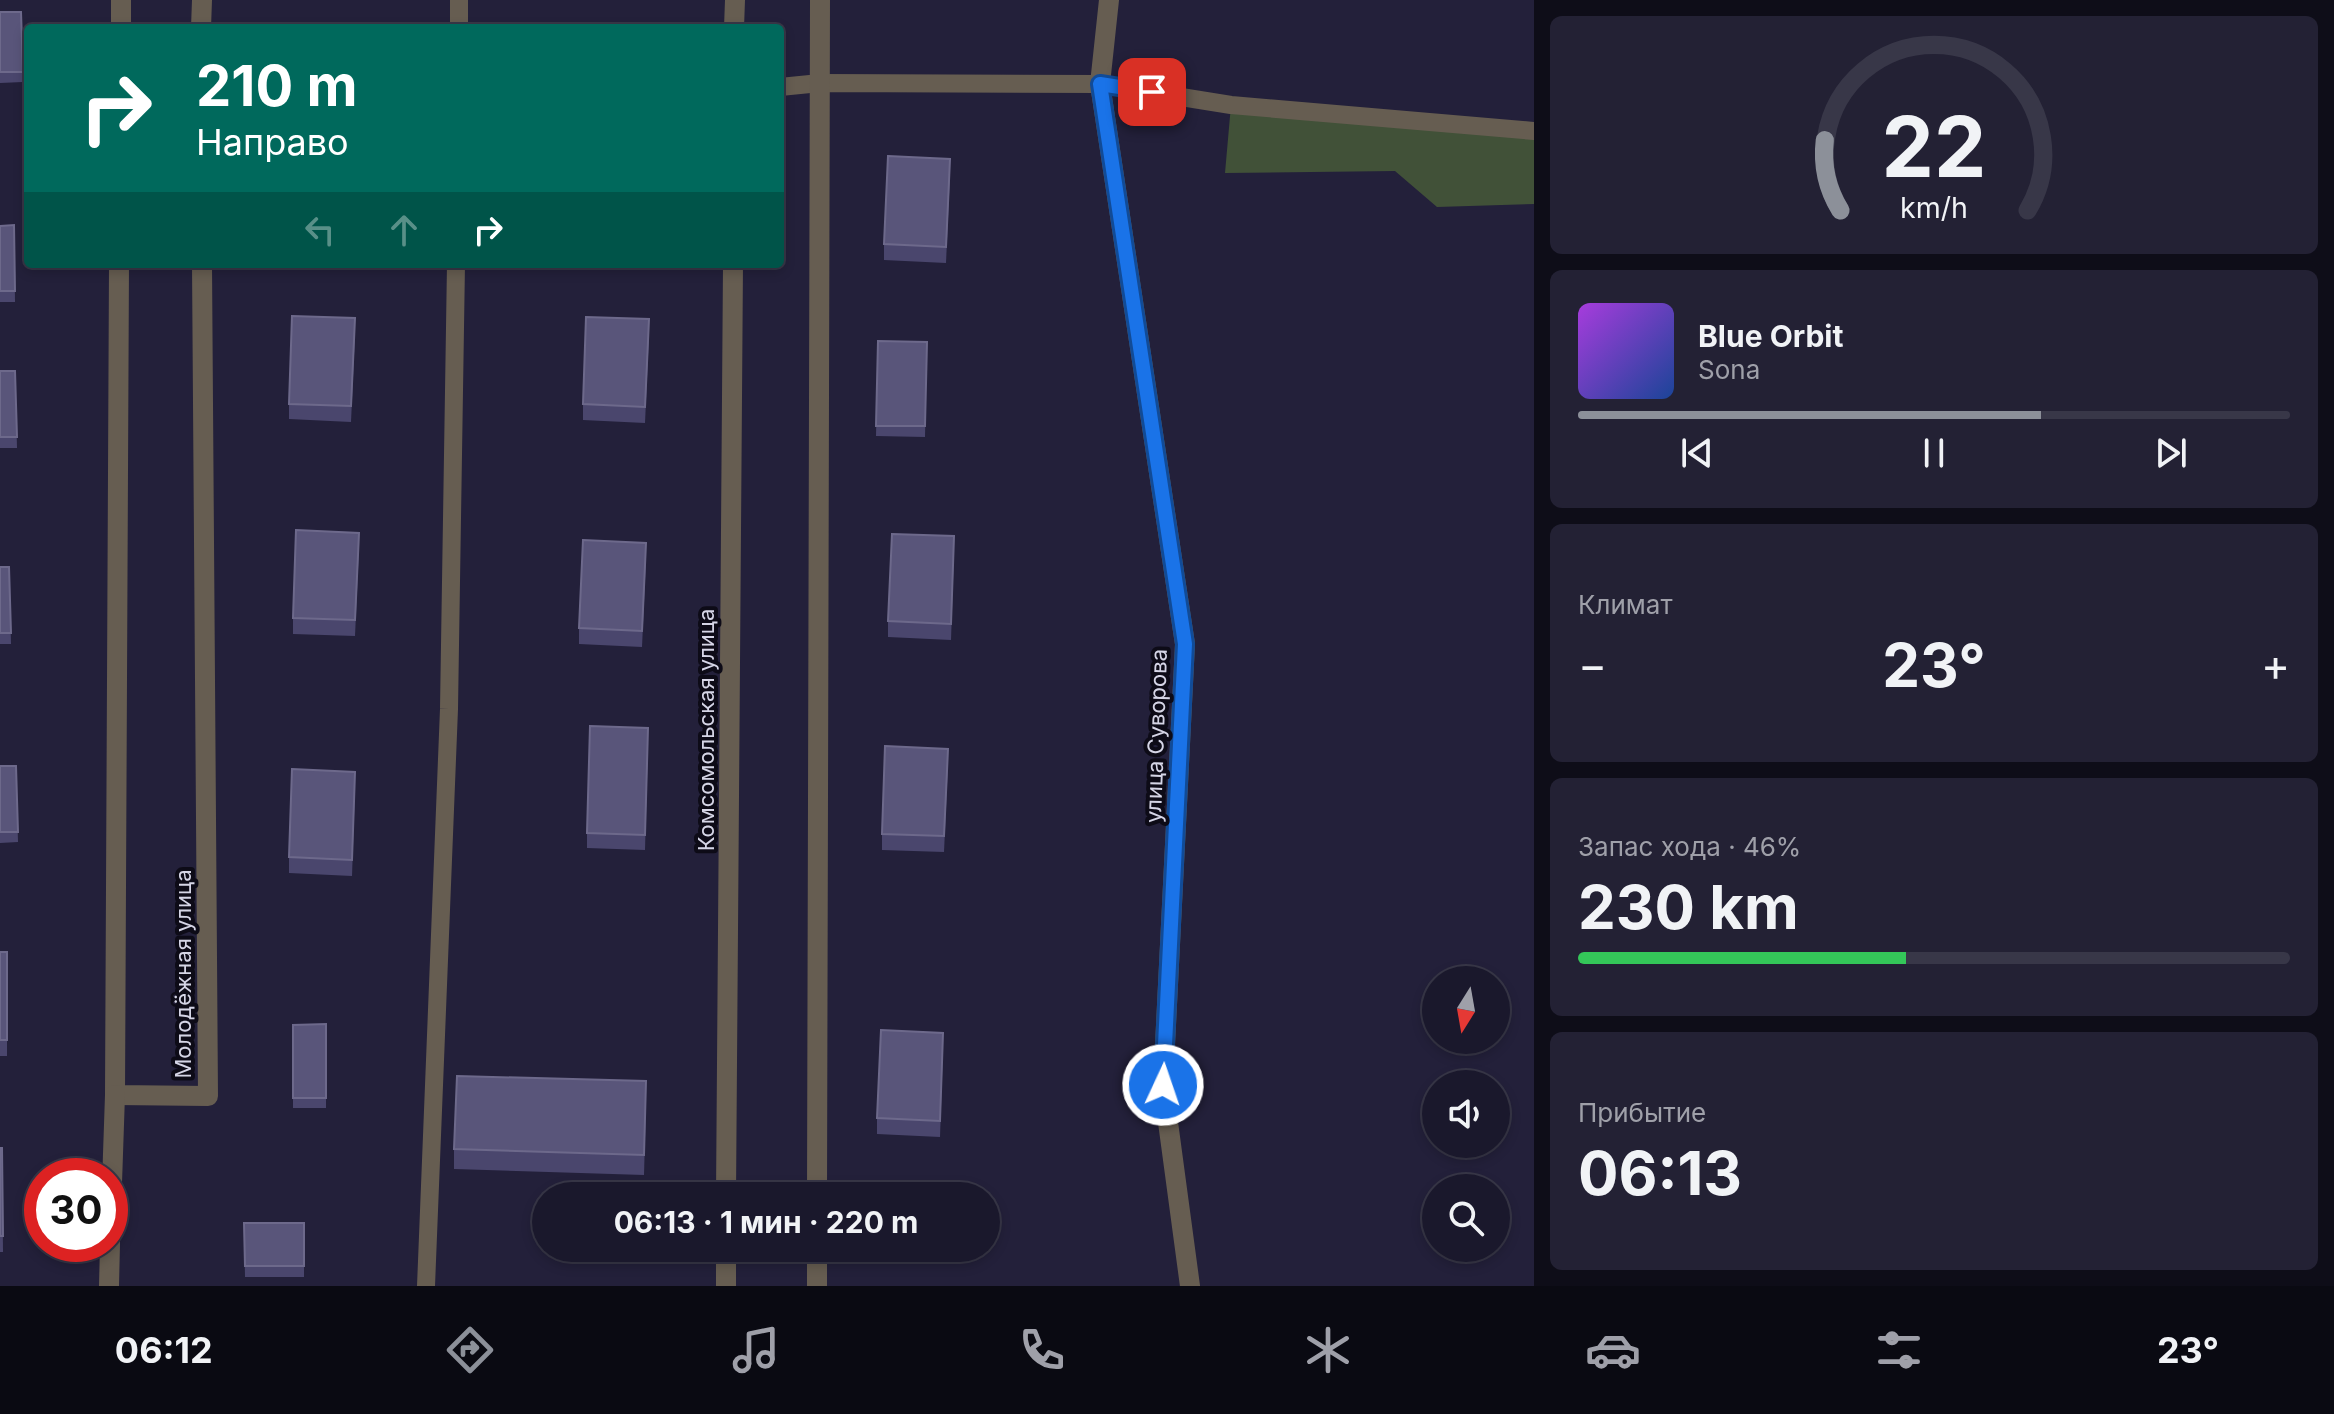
<!DOCTYPE html>
<html lang="ru">
<head>
<meta charset="utf-8">
<style>
  :root { --surface:#1a182c; --page:#232134; --text:#f1f3f6; --muted:#9fa0a9; --line:#383748; --accent:#8c9099 }
  body { margin:0; font-family:Inter,sans-serif; background:var(--page); color:var(--text); height:100vh; display:flex; flex-direction:column; font-size:30px; white-space:nowrap }
  * { box-sizing:border-box; margin:0 }
  p { font-size:26px; color:var(--muted) }
  .icon { flex:none; width:44px; height:44px; fill:none; stroke:currentColor; stroke-width:2; stroke-linecap:round; stroke-linejoin:round }
  .map { position:relative; flex:1; overflow:hidden }
  .details { display:flex; flex-direction:column; gap:16px; padding:16px; background:#0e0d18; width:800px }
  .details>* { flex:none }
  .top-card { position:absolute; left:24px; top:24px; width:760px; height:244px; border-radius:8px; box-shadow:0 4px 12px #0003,0 0 0 2px var(--line); background:#00695c; color:#fff; overflow:hidden }
  .needle { width:52px; rotate:191deg }
  .buttons { position:absolute; left:1422px; top:966px; display:grid; gap:16px }
  .buttons a { display:grid; place-items:center; width:88px; height:88px; border-radius:50%; background:var(--surface); box-shadow:0 4px 12px #0003,0 0 0 2px var(--line); font-size:40px }
  .speed { position:absolute; left:24px; top:1158px; display:flex; gap:16px; font-size:40px; font-weight:700; text-align:center }
  .speed>* { display:grid; place-content:center; width:104px; height:104px; border-radius:50%; background:var(--surface); box-shadow:0 4px 12px #0003,0 0 0 2px var(--line); line-height:1 }
  .speed .limit { border:12px solid #d22; background:#fff; color:#111 }
  .pin { position:absolute; display:grid; place-items:center; width:68px; height:68px; color:#fff; margin:-34px; border-radius:16px; box-shadow:0 4px 12px #0006 }
  .me { position:absolute; width:88px; margin:-44px; rotate:3deg; stroke-linejoin:round; filter:drop-shadow(0 0 6px #0008) }
  .turn { display:flex; align-items:center; gap:28px; height:168px; padding:0 40px; font-size:36px }
  .turn .icon { width:104px; height:104px; stroke-width:2.5 }
  .turn b { display:block; font-size:56px; line-height:68px }
  .lanes { display:flex; align-items:center; height:76px; padding:0 40px; background:#0003; justify-content:center; gap:40px; direction:ltr }
  .lanes .off { opacity:.35 }
  .big { font-size:60px; font-weight:700; line-height:1.1 }
  .details .widget { flex:1; display:flex; flex-direction:column; justify-content:center; gap:12px; min-width:0; padding:0 28px; border-radius:12px; background:var(--page) }
  .details .dial { align-items:center; gap:0 }
  .dial svg { height:208px; overflow:visible; fill:none; stroke:var(--line); stroke-width:7; stroke-linecap:round; text-anchor:middle }
  .dial text { fill:var(--text); stroke:none }
  .song { display:flex; align-items:center; gap:24px }
  .cover { width:96px; height:96px; border-radius:12px; background:linear-gradient(135deg,hsl(280 70% 55%),hsl(220 70% 35%)) }
  .played { height:8px; border-radius:4px; background:linear-gradient(90deg,var(--accent) 65%,var(--line) 65%) }
  .keys { display:flex; justify-content:space-around; direction:ltr }
  .heat { display:flex; justify-content:space-between; align-items:center; font-size:44px; direction:ltr }
  .charge { height:12px; border-radius:6px; background:linear-gradient(90deg,#34c759 46%,var(--line) 0) }
  .trip { position:absolute; left:532px; top:1182px; width:468px; height:80px; border-radius:40px; background:var(--surface); box-shadow:0 4px 12px #0003,0 0 0 2px var(--line); font-weight:700; line-height:80px; text-align:center }
  .tabs { display:flex; height:128px; justify-content:space-around; align-items:center; background:#0a0a12; color:var(--muted) }
  .tabs .icon { width:56px; height:56px }
  .tabs .active { color:var(--accent) }
  .tabs b { font-size:36px; color:var(--text) }
  main { display:flex; flex:1; min-height:0 }
  .map>svg:first-child { display:block }
  .green { fill:#415138 }
  .lines { fill:none; stroke-linecap:round; stroke-linejoin:round }
  .lane { stroke:#665d51; stroke-width:18 }
  .street { stroke:#665d51; stroke-width:20 }
  .wall { fill:#4a466d }
  .building { fill:#59557a; stroke:#6d698b; stroke-width:2 }
  .route-casing { stroke:#114b97; stroke-width:20 }
  .route { stroke:#1a73e8; stroke-width:14 }
  .labels { text-anchor:middle; dominant-baseline:central; stroke-width:8; stroke-linejoin:round; paint-order:stroke }
  .street-label { font-size:22px; fill:#d5d5e6; stroke:#0d0b17 }
</style>
</head>
<body>
<main>
<div class="map">
<svg width="1534" height="1286" viewBox="0 0 1534 1286">
  <rect width="100%" height="100%" fill="#23203a"/>
  <!-- green -->
  <polygon class="green" points="1231,105 1534,131 1534,204 1437,207 1395,171 1225,173"/>
  <g class="lines">
    <!-- lane -->
    <g class="lane">
      <polyline points="459,28 459,0"/>
      <polyline points="780,87 820,83 1100,84 1231,105 1534,131"/>
      <polyline points="426,1286 449,709 456,264"/>
    </g>
    <!-- street -->
    <g class="street">
      <polyline points="1109,0 1100,84 1185,644 1163,1085 1190,1286"/>
      <polyline points="121,28 121,0"/>
      <polyline points="201,28 202,0"/>
      <polyline points="734,28 735,0"/>
      <polyline points="119,264 115,1095 208,1096 202,264"/>
      <polyline points="726,1196 733,264"/>
      <polyline points="817,1196 820,0"/>
      <polyline points="110,1242 115,1095"/>
      <polyline points="109,1286 110,1244"/>
      <polyline points="726,1286 726,1248"/>
      <polyline points="817,1286 817,1248"/>
    </g>
  </g>
  <!-- wall -->
  <g class="wall">
    <polygon points="0,12 21,12 23,82 0,83"/>
    <polygon points="950,175 946,263 884,260 884,244"/>
    <polygon points="14,225 15,302 0,302 0,226"/>
    <polygon points="355,334 351,422 289,419 289,404"/>
    <polygon points="649,335 645,423 583,420 583,404"/>
    <polygon points="878,341 927,342 925,437 876,436"/>
    <polygon points="0,371 15,371 17,448 0,448"/>
    <polygon points="359,548 355,636 293,634 293,618"/>
    <polygon points="954,552 951,640 888,637 888,621"/>
    <polygon points="646,559 642,647 579,644 579,628"/>
    <polygon points="0,567 9,567 11,644 0,644"/>
    <polygon points="648,744 645,850 587,848 587,833"/>
    <polygon points="948,764 944,852 882,850 882,834"/>
    <polygon points="0,766 16,766 18,842 0,843"/>
    <polygon points="355,788 352,876 289,873 289,857"/>
    <rect x="0" y="952" width="7" height="104"/>
    <polygon points="326,1024 326,1108 293,1108 293,1025"/>
    <polygon points="943,1049 940,1137 877,1134 877,1118"/>
    <polygon points="646,1102 644,1175 454,1169 454,1149"/>
    <polygon points="0,1148 2,1148 3,1252 0,1252"/>
    <polygon points="244,1223 304,1223 304,1277 245,1277"/>
  </g>
  <!-- building -->
  <g class="building">
    <polygon points="0,12 21,12 23,72 0,72"/>
    <polygon points="888,156 950,159 946,247 884,244"/>
    <polygon points="14,225 15,291 0,291 0,226"/>
    <polygon points="292,316 355,318 351,406 289,404"/>
    <polygon points="586,317 649,319 645,407 583,404"/>
    <polygon points="878,341 927,342 925,426 876,426"/>
    <polygon points="0,371 15,371 17,437 0,437"/>
    <polygon points="296,530 359,533 355,620 293,618"/>
    <polygon points="892,534 954,536 951,624 888,621"/>
    <polygon points="583,540 646,543 642,631 579,628"/>
    <polygon points="0,567 9,567 11,633 0,633"/>
    <polygon points="590,726 648,728 645,835 587,833"/>
    <polygon points="885,746 948,749 944,836 882,834"/>
    <polygon points="0,766 16,766 18,832 0,832"/>
    <polygon points="292,769 355,772 352,860 289,857"/>
    <rect x="0" y="952" width="7" height="88"/>
    <polygon points="326,1024 326,1098 293,1098 293,1025"/>
    <polygon points="881,1030 943,1033 940,1121 877,1118"/>
    <polygon points="457,1076 646,1081 644,1155 454,1149"/>
    <polygon points="0,1148 2,1148 3,1236 0,1236"/>
    <polygon points="244,1223 304,1223 304,1266 245,1266"/>
  </g>
  <g class="lines">
    <!-- route casing -->
    <g class="route-casing">
      <polyline id="route" points="1152,92 1100,84 1185,644 1163,1085"/>
    </g>
    <!-- route -->
    <use href="#route" class="route"/>
  </g>
  <g class="labels">
    <!-- street labels -->
    <g class="street-label">
      <text transform="translate(706 730) rotate(-90)">Комсомольская улица</text>
      <text transform="translate(1156 736) rotate(-88)">улица Суворова</text>
      <text transform="translate(183 974) rotate(-90)">Молодёжная улица</text>
    </g>
  </g>
</svg>
<div class="buttons">
<a><svg class="needle" viewBox="-14 -14 28 28"><path d="M0-13l5 13h-10z" fill="#e53935"/><path d="M0 13l5-13h-10z" fill="#9fa0a9"/></svg></a>
<a><svg class="icon" aria-label="sound" viewBox="0 0 24 24"><path d="M4 9h4l5-4v14l-5-4H4zM17 9q2 3 0 6"/></svg></a>
<a><svg class="icon" aria-label="search" viewBox="0 0 24 24"><circle cx="10" cy="10" r="6"/><path d="M15 15l6 6"/></svg></a>
</div>
<div class="speed"><div class="limit">30</div></div>
<div class="pin" style="left:1152px;top:92px;background:#d93025"><svg class="icon" aria-label="arrive" viewBox="0 0 24 24"><path d="M6 21V4h12l-3 4 3 4H6"/></svg></div>
<svg class="me" style="left:1163px;top:1085px" viewBox="-20 -20 40 40"><circle r="17" fill="#1a73e8" stroke="#fff" stroke-width="3"/><path d="M0-11L8 9 0 5-8 9z" fill="#fff"/></svg>
<div class="trip">06:13 · 1 мин · 220 m</div>
<div class="top-card">
<div class="turn"><svg class="icon" aria-label="right" viewBox="0 0 24 24"><path d="M7 20v-9h11M14 6l5 5-5 5"/></svg><div><b>210 m</b>Направо</div></div>
<div class="lanes"><svg class="icon off" aria-label="left" viewBox="0 0 24 24"><path d="M17 20v-9H6M10 6l-5 5 5 5"/></svg><svg class="icon off" aria-label="ahead" viewBox="0 0 24 24"><path d="M12 20V5M6 11l6-6 6 6"/></svg><svg class="icon" aria-label="right" viewBox="0 0 24 24"><path d="M7 20v-9h11M14 6l5 5-5 5"/></svg></div>
</div>
</div>
<section class="details">
<div class="widget dial"><svg viewBox="0 0 100 80">
<path d="M14 69A42 42 0 1 1 86 69"/>
<path d="M14 69A42 42 0 0 1 8 42" stroke="#8c9099"/>
<text x="50" y="56" font-size="32" font-weight="700">22</text>
<text x="50" y="72" font-size="11">km/h</text>
</svg></div>
<div class="widget">
<div class="song"><i class="cover"></i><div><b>Blue Orbit</b><p>Sona</p></div></div>
<div class="played"></div>
<div class="keys"><svg class="icon" aria-label="previous" viewBox="0 0 24 24"><path d="M18 5L8 12l10 7zM5 5v14"/></svg><svg class="icon" aria-label="pause" viewBox="0 0 24 24"><path d="M8 5v14M16 5v14"/></svg><svg class="icon" aria-label="next" viewBox="0 0 24 24"><path d="M6 5l10 7-10 7zM19 5v14"/></svg></div>
</div>
<div class="widget"><p>Климат</p>
<div class="heat"><a>−</a><b class="big">23°</b><a>+</a></div>
</div>
<div class="widget"><p>Запас хода · 46%</p><b class="big">230 km</b><div class="charge"></div></div>
<div class="widget"><p>Прибытие</p><b class="big">06:13</b></div>
</section>
</main>
<nav class="tabs">
<b>06:12</b>
<svg class="icon active" aria-label="directions" viewBox="0 0 24 24"><path d="M12 3l9 9-9 9-9-9zM9 14v-3h6M13 9l2 2-2 2"/></svg>
<svg class="icon" aria-label="music" viewBox="0 0 24 24"><path d="M9 18V5l10-2v13"/><circle cx="6" cy="18" r="3"/><circle cx="16" cy="16" r="3"/></svg>
<svg class="icon" aria-label="phone" viewBox="0 0 24 24"><path d="M5 4h4l2 5-3 2q2 4 5 5l2-3 5 2v4C11 20 4 13 5 4z"/></svg>
<svg class="icon" aria-label="climate" viewBox="0 0 24 24"><path d="M12 3v18M4 7l16 10M4 17L20 7"/></svg>
<svg class="icon" aria-label="car" viewBox="0 0 24 24"><path d="M5 17H2v-5l4-1 3-4h7l3 4 3 1v5h-3M9 17h6M6 11h13"/><circle cx="7" cy="17" r="2"/><circle cx="17" cy="17" r="2"/></svg>
<svg class="icon" aria-label="filters" viewBox="0 0 24 24"><path d="M4 7h16M4 17h16"/><circle cx="9" cy="7" r="2"/><circle cx="15" cy="17" r="2"/></svg>
<b>23°</b>
</nav>
</body>
</html>
